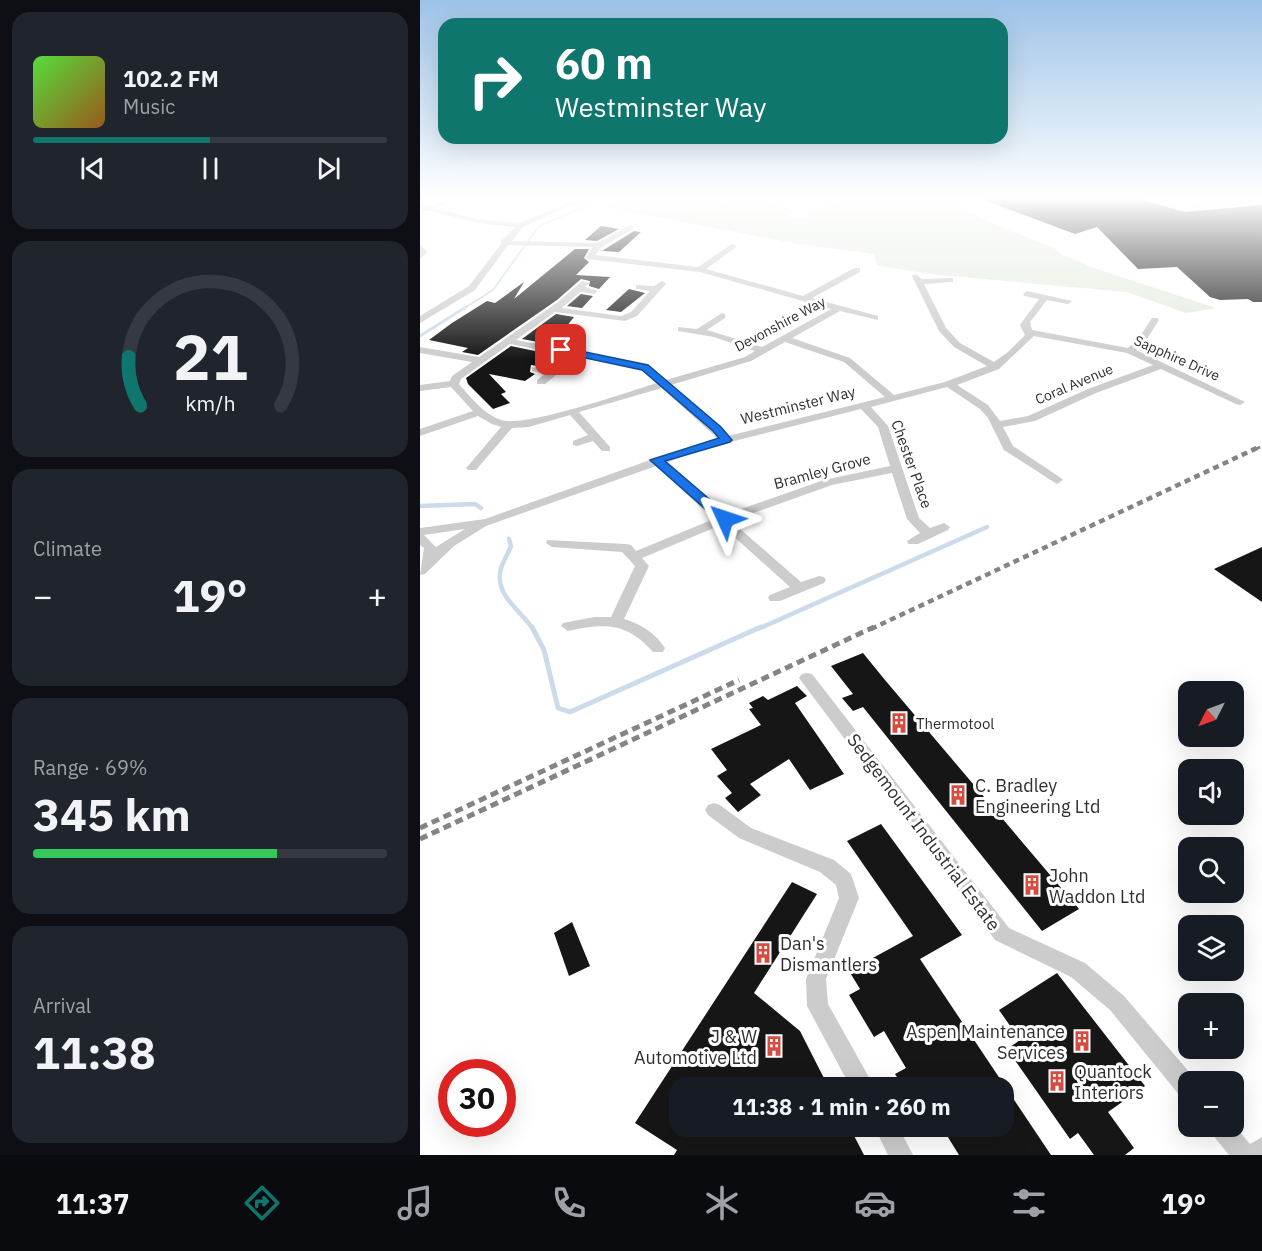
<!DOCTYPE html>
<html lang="en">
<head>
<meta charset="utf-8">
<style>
  :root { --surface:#171b24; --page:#20242c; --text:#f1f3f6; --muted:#9ea1a6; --line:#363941; --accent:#0f766e }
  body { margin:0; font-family:"IBM Plex Sans",sans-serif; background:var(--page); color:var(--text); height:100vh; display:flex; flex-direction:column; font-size:22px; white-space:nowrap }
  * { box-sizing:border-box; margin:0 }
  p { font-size:20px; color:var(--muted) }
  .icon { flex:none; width:33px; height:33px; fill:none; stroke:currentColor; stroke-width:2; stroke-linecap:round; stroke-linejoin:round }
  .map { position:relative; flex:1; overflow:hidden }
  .details { display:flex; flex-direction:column; gap:12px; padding:12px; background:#0d0f14; width:420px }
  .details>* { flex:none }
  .hud { position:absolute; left:18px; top:18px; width:570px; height:126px; border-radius:18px; box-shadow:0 6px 24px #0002; background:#0f766e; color:#fff; overflow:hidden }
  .needle { width:39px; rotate:228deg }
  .fabs { position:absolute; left:758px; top:681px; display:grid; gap:12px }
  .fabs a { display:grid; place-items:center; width:66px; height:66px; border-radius:12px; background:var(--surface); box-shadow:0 6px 24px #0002; font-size:30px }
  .speed { position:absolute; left:18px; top:1059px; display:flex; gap:12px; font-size:30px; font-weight:700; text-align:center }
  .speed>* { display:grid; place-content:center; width:78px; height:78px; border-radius:50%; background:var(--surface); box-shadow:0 6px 24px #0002; line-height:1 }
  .speed .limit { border:9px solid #d22; background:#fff; color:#111 }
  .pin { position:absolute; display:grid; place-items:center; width:51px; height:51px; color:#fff; margin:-26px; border-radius:12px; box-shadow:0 3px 9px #0006 }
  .me { position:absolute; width:66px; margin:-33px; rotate:312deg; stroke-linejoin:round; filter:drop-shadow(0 0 4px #0008) }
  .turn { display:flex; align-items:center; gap:21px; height:126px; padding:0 18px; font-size:27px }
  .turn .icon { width:78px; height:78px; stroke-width:2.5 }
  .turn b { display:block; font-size:42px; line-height:51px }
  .big { font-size:45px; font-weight:700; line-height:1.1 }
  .details .card { flex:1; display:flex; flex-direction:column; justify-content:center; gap:9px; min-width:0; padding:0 21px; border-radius:18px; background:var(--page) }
  .details .dial { align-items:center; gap:0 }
  .dial svg { height:156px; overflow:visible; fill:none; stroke:var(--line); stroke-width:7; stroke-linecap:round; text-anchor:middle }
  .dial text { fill:var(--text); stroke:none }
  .song { display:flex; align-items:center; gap:18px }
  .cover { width:72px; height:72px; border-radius:9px; background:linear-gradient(135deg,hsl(110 70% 55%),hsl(30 70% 35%)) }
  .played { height:6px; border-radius:3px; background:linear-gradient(90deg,var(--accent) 50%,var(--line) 50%) }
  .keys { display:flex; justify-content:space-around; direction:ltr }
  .heat { display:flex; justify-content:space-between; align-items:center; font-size:33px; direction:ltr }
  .charge { height:9px; border-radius:4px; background:linear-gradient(90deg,#34c759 69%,var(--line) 0) }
  .trip { position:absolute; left:249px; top:1077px; width:345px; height:60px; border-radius:18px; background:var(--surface); box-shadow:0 6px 24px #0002; font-weight:700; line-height:60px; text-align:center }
  .dock { display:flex; height:96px; justify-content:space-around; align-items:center; background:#090b0e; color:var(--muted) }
  .dock .icon { width:42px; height:42px }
  .dock .selected { color:var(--accent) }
  .dock b { font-size:27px; color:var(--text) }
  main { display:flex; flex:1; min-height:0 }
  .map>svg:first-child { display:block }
  .green { fill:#e3ebde }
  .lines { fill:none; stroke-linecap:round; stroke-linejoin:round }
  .stream-far3 { stroke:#ccdae9; stroke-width:2 }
  .stream-far2 { stroke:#ccdae9; stroke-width:3 }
  .stream-far1 { stroke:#ccdae9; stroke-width:4.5 }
  .stream { stroke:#ccdae9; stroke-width:5 }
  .building { fill:#161616 }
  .minor { fill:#ccc; fill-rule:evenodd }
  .rail-far2 { stroke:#848484; stroke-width:3; stroke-dasharray:4.5 3; stroke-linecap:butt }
  .rail-far1 { stroke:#848484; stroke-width:4.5; stroke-dasharray:6 4.5; stroke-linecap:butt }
  .rail { stroke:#848484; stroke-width:5; stroke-dasharray:8 5; stroke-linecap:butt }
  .route { fill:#1a73e8; stroke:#114b97; stroke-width:1.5 }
  .labels { text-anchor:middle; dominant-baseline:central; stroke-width:6; stroke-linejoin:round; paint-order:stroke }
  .far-street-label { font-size:14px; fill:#2f2f2f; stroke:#fff }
  .street-label { font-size:15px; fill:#2f2f2f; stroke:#fff }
  .poi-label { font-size:15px; fill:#2f2f2f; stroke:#fff; text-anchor:start }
  .near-poi-label { font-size:18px; fill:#2f2f2f; stroke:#fff; text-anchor:start }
  .near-street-label { font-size:18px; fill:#2f2f2f; stroke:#fff }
</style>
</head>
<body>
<main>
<section class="details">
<div class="card">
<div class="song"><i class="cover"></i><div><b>102.2 FM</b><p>Music</p></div></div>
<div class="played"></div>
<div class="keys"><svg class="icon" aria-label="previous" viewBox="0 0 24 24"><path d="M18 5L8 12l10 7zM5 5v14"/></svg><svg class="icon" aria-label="pause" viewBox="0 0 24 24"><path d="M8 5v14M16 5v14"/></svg><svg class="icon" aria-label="next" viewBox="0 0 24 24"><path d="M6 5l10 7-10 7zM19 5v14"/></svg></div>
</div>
<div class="card dial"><svg viewBox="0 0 100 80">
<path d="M14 69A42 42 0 1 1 86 69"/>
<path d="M14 69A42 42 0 0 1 8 44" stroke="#0f766e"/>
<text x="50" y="56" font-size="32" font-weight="700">21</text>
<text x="50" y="72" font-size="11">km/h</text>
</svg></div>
<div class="card"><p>Climate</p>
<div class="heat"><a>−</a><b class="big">19°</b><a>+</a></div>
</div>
<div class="card"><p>Range · 69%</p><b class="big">345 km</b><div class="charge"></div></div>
<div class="card"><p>Arrival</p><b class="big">11:38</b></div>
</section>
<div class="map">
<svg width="842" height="1155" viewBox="0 0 842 1155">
  <rect width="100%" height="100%" fill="#fff"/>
  <!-- green -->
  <g class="green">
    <polygon points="198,199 291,199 318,205 355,203 375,211 367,216 386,219 390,216 385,212 429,199 523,199 583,228 633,247 641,254 674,268 796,308 766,313 707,292 509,274 461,266 457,265 454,254 371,243 371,240 368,242 180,206"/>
    <polygon points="783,199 842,199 842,203 803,206 784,210 778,214 753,215"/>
  </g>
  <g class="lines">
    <!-- stream-far3 -->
    <polyline class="stream-far3" points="43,309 73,290 119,226 183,199"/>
    <!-- stream-far2 -->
    <polyline class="stream-far2" points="0,336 46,307"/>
    <!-- stream-far1 -->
    <g class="stream-far1">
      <polyline points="0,506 55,504 61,508"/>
      <path d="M 89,539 L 91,546 C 88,555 81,563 80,573 C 77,597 101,611 113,629"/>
      <polyline points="338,629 567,527"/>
    </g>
    <!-- stream -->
    <polyline class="stream" points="112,627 124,650 138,708 150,712 341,627"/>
  </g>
  <!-- building -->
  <g class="building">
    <polygon points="561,199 721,199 764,212 842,205 842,302 833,302 828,299 800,300 790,297 757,267 718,269 677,227 655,234"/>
    <polygon points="181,226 199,229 177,241 165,240"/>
    <polygon points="214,231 221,232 199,252 182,251"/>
    <polygon points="155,249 169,249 164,258 169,262 156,275 190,277 179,289 169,286 170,281 161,279 137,300 58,355 42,352 48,348 9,340 32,323 67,301 75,303 104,282 94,299"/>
    <polygon points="209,289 225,293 201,312 186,310"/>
    <polygon points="161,294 173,296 162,308 147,306"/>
    <polygon points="136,314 154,317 146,327 162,340 151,348 102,339"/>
    <polygon points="91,346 139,356 125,367 111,365 110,372 115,374 105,381 69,374 86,392 81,394 90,403 73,409 48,384 46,378"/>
    <polygon points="842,547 842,602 794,569"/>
    <polygon points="443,653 465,680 659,909 622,931 443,707 433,711 422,698 433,694 411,666"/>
    <polygon points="377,686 387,696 375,703 424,774 390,790 369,759 330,784 341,795 318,812 305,798 312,793 297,776 307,770 291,749 341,725 329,709 333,708 329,703 343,696 348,700"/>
    <polygon points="461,824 542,935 500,959 631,1155 539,1155 521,1126 584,1126 584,1088 484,1088 475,1074 486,1068 471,1043 464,1031 454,1037 429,995 440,989 429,971 493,936 427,841"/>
    <polygon points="372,882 397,894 334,993 380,1031 409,1088 260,1088 260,1126 429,1126 444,1155 254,1155 257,1150 215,1123"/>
    <polygon points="152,922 170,966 149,976 134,933"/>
    <polygon points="637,973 725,1086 688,1112 714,1148 705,1155 674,1155 658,1133 650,1139 587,1049 600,1040 579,1010"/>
  </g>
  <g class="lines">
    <!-- minor -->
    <g class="minor">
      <path d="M 29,199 L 37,199 L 16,208 L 57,219 L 99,223 L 157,199 L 165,199 L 103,227 L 92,241 L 178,243 L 210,225 L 214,227 L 213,229 L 182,247 L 175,255 L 278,267 L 312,244 L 316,246 L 315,248 L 286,269 L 383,296 L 434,268 L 440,268 L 440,272 L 392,298 L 458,316 L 458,320 L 420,311 L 372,338 L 430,358 L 474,395 L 525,382 L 567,366 L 534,347 L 519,331 L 492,276 L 496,274 L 502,279 L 533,278 L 533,282 L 530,282 L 504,284 L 526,328 L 540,343 L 574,362 L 588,352 L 605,335 L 600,325 L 602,322 L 619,299 L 604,296 L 603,294 L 607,291 L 652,301 L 648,304 L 627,300 L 610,322 L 612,330 L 708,348 L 719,338 L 732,318 L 738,318 L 739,320 L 725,342 L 716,350 L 825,402 L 820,405 L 816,404 L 741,369 L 676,393 L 615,421 L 583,427 L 593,446 L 641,478 L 643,480 L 637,484 L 584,450 L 568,418 L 560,409 L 527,387 L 451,407 L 468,426 L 499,518 L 510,528 L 524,523 L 530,527 L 528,530 L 498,544 L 488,544 L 487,541 L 500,533 L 487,519 L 472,473 L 412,485 L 311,521 L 381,582 L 399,576 L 404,577 L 406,580 L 404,583 L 360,601 L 350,601 L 348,598 L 350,595 L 370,587 L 301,525 L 222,558 L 229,566 L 204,619 C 221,624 235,633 245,648 L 243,652 L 233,652 C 207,622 184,623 148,631 L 141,626 L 143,623 L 174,617 L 191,617 L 215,566 L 202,552 L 132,547 L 126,543 L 127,540 L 206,544 L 211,545 L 216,551 L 294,519 L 236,466 L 66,526 L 34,546 L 5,574 L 0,575 L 4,548 L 0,545 L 0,528 L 65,519 L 230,460 L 232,458 L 298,439 L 242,388 L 159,412 L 190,447 L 190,451 L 182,451 L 173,441 L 157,446 L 153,445 L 153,441 L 168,435 L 150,415 L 109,427 L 92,428 L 56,470 L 48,470 L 46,468 L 48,466 L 81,427 L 72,424 L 58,416 L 0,436 L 0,429 L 53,411 L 31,387 L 0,391 L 0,385 L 30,381 L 32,376 L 52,362 L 0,353 L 0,347 L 59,357 L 138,302 L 162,281 L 169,283 L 165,287 L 178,291 L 174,294 L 160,292 L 142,308 L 201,316 L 211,312 L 230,291 L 216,289 L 216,285 L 234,286 L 242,281 L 246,283 L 245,285 L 217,316 L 205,321 L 135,312 L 96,340 L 228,365 L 246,380 L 325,357 L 335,351 L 294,337 L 258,331 L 258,327 L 277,329 L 302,313 L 305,314 L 305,318 L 287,330 L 342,347 L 411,309 L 280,272 L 167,259 L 166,257 L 173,247 L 88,245 L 55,290 L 0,323 L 0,316 L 49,286 L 81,244 L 81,241 L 95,227 L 57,223 L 10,211 L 3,211 L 0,204 L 9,206 ZM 614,336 L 707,353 L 733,365 L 668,389 L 608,416 L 580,421 L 568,405 L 537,385 L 579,369 ZM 365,342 L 424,362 L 465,397 L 308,436 L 251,385 L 331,361 ZM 90,344 L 149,356 L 131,370 L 112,367 L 112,371 L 125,374 L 117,380 L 117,384 L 125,384 L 158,357 L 222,369 L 237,383 C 207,392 105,428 81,420 C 64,414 50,397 39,384 L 41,379 ZM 441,409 L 458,427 L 470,466 L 404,480 L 304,515 L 246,463 L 283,449 ZM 45,529 L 16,547 L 4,535 Z"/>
      <polygon points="0,244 7,252 0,259"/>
      <polygon points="387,673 392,674 589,928 665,963 704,996 776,1080 768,1082 768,1099 760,1096 690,1010 651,977 575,940 382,682 379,678 382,674"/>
      <polygon points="294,803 300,805 331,828 414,860 431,874 439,898 406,979 408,1004 455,1088 431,1088 387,1006 386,979 419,898 416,885 400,872 319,838 288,815 285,810 288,805"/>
      <polygon points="813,1124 830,1144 842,1137 842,1155 809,1155 792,1134 789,1126 813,1126"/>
      <polygon points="454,1126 478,1126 493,1155 468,1155"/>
    </g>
    <!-- rail-far2 -->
    <polyline class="rail-far2" points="836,449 842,446"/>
    <!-- rail-far1 -->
    <polyline class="rail-far1" points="451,629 839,447"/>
    <!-- rail -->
    <g class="rail">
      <polyline points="0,828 319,680"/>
      <polyline points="0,839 454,627"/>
    </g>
  </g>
  <!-- sky -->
  <linearGradient id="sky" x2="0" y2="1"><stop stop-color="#9dc3e8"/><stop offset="0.55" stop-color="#fff"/><stop offset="1" stop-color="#fff" stop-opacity="0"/></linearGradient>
  <rect width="842" height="360" fill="url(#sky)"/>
  <!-- route -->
  <polygon class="route" points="141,347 228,365 301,427 312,440 310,442 245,461 309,516 309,522 300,522 230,460 299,438 293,431 222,370 137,352 137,348"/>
  <!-- icons -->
  <defs>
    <g id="building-bare" transform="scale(1.62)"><path d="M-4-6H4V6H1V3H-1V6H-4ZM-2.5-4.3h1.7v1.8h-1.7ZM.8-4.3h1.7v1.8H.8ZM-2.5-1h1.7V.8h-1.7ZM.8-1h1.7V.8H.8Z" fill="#d74b40" stroke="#fff" stroke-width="2.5" paint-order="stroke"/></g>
  </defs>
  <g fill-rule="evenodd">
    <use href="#building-bare" x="479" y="723"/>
    <use href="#building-bare" x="538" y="795"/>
    <use href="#building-bare" x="612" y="885"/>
    <use href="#building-bare" x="343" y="953"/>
    <use href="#building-bare" x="662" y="1041"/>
    <use href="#building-bare" x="354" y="1046"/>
    <use href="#building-bare" x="637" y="1081"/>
  </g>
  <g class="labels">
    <!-- far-street labels -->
    <g class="far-street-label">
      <text transform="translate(360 324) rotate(-28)">Devonshire Way</text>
      <text transform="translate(757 358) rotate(24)">Sapphire Drive</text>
      <text transform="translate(654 384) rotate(-23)">Coral Avenue</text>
    </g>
    <!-- street labels -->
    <g class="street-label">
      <text transform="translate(378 405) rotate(-14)">Westminster Way</text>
      <text transform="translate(492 464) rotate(70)">Chester Place</text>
      <text transform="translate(402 471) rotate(-15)">Bramley Grove</text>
    </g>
    <!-- poi labels -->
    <g class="poi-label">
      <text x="496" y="723">Thermotool</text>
    </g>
    <!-- near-poi labels -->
    <g class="near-poi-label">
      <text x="555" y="785">C. Bradley<tspan x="555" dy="21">Engineering Ltd</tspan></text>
      <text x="629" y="875">John<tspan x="629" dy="21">Waddon Ltd</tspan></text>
      <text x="360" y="943">Dan's<tspan x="360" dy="21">Dismantlers</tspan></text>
      <text x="645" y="1031" text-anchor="end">Aspen Maintenance<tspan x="645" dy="21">Services</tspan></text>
      <text x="337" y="1036" text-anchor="end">J &amp; W<tspan x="337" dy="21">Automotive Ltd</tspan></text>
      <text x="654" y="1071">Quantock<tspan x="654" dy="21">Interiors</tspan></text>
    </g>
    <!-- near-street labels -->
    <g class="near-street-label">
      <text transform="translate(504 832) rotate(53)">Sedgemount Industrial Estate</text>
    </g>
  </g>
</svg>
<div class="fabs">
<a><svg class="needle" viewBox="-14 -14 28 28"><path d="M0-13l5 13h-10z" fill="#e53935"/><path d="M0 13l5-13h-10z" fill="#9ea1a6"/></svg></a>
<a><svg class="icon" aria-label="sound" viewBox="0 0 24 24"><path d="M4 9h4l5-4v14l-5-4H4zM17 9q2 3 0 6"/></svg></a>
<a><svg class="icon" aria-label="search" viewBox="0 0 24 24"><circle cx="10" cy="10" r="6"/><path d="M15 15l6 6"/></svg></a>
<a><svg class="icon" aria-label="layers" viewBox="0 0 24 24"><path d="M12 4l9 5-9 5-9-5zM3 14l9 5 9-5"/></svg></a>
<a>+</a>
<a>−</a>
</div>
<div class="speed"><div class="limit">30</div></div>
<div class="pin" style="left:141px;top:350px;background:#d93025"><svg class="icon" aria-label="arrive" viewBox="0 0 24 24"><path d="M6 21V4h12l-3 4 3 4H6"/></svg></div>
<svg class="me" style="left:305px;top:519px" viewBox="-20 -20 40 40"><path d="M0-17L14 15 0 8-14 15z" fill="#1a73e8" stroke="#fff" stroke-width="4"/></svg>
<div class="trip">11:38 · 1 min · 260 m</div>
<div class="hud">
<div class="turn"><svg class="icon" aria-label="right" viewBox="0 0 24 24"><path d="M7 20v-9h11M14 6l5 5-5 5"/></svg><div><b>60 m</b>Westminster Way</div></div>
</div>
</div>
</main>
<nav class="dock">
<b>11:37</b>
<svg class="icon selected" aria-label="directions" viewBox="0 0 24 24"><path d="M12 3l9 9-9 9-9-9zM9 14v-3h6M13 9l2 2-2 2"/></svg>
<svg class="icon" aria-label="music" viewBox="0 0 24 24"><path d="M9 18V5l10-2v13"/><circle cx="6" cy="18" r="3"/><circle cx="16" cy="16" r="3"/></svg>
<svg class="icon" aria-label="phone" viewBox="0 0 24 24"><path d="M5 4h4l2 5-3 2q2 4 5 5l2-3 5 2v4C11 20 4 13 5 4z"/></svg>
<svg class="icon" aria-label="climate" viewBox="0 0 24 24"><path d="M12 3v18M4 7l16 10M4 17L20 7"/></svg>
<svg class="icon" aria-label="car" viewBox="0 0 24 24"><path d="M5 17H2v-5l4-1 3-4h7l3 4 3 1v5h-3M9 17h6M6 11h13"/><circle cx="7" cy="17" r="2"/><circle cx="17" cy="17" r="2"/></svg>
<svg class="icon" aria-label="filters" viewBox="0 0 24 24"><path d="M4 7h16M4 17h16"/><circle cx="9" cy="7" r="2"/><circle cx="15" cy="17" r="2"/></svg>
<b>19°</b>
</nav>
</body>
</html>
